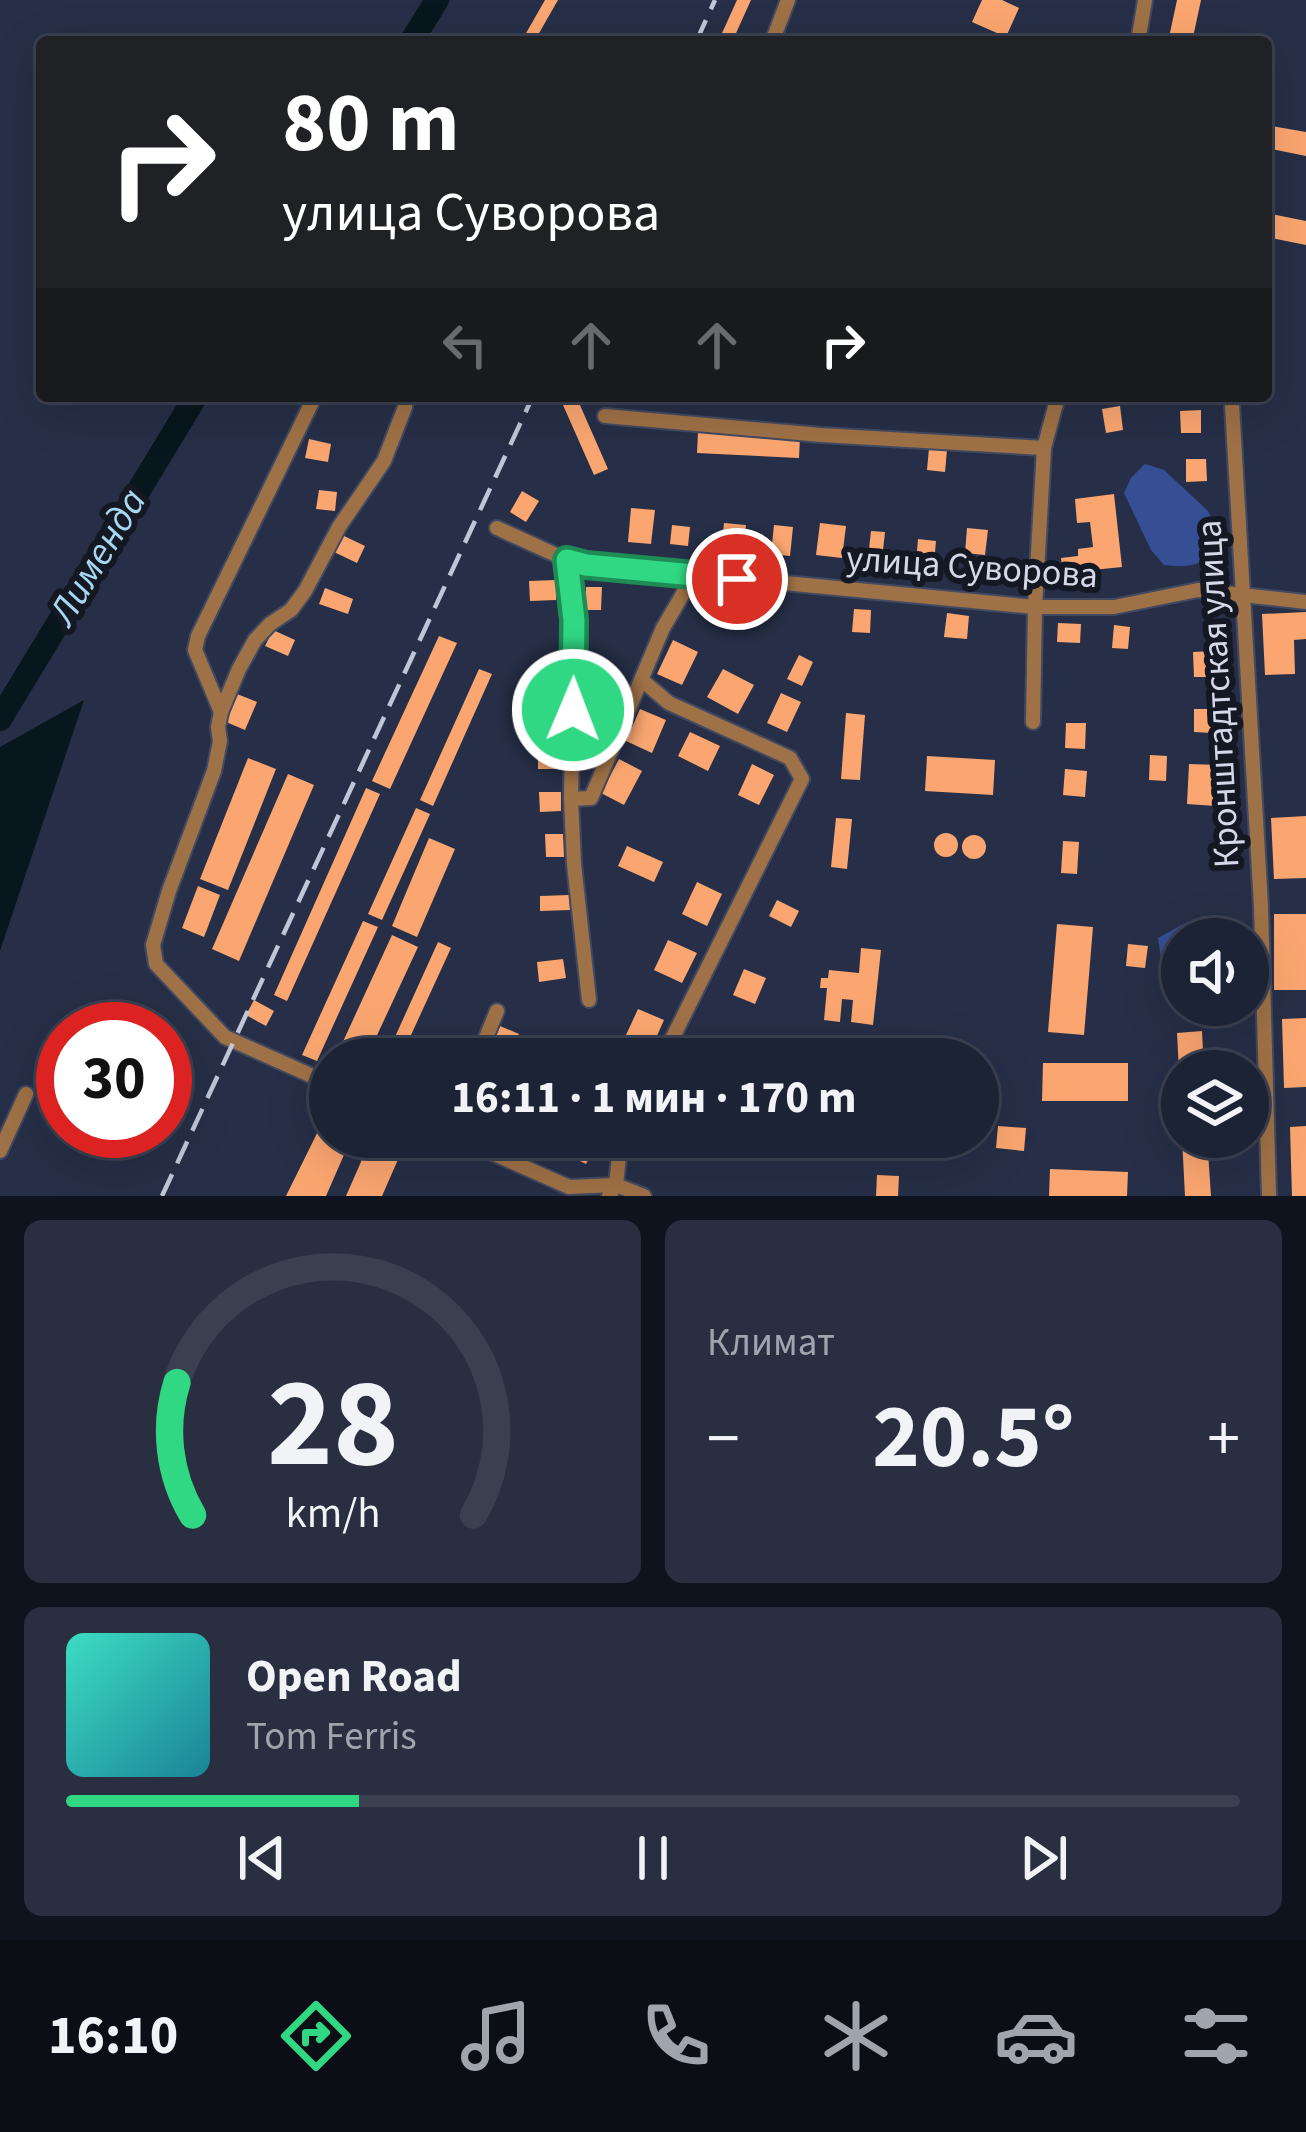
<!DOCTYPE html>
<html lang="ru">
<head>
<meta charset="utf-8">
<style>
  :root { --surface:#1c2335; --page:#292f41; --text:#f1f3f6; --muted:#a0a4ad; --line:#3a4050; --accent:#30d883 }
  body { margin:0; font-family:"Source Sans 3",sans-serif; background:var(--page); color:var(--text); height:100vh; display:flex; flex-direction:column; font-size:45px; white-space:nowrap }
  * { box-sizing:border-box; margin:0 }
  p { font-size:39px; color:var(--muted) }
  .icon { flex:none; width:66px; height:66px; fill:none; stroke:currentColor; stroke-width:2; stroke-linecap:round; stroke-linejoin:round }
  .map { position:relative; height:1196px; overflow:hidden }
  .side { display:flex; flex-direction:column; gap:24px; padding:24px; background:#0f131d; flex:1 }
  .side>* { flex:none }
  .guide { position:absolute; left:36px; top:36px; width:1236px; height:366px; border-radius:12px; box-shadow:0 12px 48px #0002,0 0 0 3px var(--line); background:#202124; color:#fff; overflow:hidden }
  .tools { position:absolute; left:1161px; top:918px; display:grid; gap:24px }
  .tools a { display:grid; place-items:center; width:108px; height:108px; border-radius:50%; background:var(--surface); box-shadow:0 12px 48px #0002,0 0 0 3px var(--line); font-size:60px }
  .speed { position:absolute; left:36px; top:1002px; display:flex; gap:24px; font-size:60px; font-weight:700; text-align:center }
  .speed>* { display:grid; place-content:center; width:156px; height:156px; border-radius:50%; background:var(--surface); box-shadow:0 12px 48px #0002,0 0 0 3px var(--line); line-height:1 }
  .speed .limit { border:18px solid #d22; background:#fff; color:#111 }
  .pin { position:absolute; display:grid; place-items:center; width:102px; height:102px; color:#fff; margin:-51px; border:6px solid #fff; border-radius:50%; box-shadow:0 3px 12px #0007 }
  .me { position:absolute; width:132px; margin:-66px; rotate:1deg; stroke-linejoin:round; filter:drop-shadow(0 0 9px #0008) }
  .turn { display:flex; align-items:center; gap:42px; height:252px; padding:0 48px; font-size:54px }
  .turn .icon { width:156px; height:156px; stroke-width:2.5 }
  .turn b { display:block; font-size:84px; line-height:102px }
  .lanes { display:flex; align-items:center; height:114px; padding:0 48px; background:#0003; justify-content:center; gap:60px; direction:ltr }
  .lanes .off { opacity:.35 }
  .big { font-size:90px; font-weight:700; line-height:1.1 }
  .side .widget { flex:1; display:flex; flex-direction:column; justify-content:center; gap:18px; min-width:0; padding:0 42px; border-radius:18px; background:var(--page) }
  .side .dial { align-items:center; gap:0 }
  .dial svg { height:312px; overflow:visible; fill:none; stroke:var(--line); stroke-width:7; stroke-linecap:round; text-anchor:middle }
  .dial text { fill:var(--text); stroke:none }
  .song { display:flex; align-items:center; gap:36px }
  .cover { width:144px; height:144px; border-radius:18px; background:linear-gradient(135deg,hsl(170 70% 55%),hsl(190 70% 35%)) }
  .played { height:12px; border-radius:6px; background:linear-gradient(90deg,var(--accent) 25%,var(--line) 25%) }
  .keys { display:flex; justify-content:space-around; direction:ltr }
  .heat { display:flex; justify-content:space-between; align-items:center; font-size:66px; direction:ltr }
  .side .tiles { flex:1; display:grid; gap:24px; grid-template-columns:1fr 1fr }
  .widget:last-child { grid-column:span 2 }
  .trip { position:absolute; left:309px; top:1038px; width:690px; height:120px; border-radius:60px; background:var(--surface); box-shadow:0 12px 48px #0002,0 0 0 3px var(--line); font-weight:700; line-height:120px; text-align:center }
  .dock { display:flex; height:192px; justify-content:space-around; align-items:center; background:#0b0e15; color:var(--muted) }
  .dock .icon { width:84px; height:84px }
  .dock .selected { color:var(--accent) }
  .dock b { font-size:54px; color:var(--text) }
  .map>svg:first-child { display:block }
  .green { fill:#364e94 }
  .water { fill:#08161e }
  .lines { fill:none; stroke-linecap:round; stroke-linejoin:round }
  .river { stroke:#08161e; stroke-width:24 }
  .building { fill:#fba670 }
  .street-casing { stroke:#424a61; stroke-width:18 }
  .street { stroke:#9f7146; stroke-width:14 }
  .rail { stroke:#bfc6d7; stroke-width:4.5; stroke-dasharray:24 12; stroke-linecap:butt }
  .route-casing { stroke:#1f8c55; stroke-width:30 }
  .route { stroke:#30d883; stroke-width:21 }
  .labels { text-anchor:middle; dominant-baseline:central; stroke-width:12; stroke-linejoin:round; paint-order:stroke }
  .street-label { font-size:36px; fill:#d3d9e9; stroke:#141822 }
  .water-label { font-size:39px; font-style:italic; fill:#a7d6f0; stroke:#141822 }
</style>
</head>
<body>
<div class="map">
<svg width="1306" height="1196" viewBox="0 0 1306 1196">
  <rect width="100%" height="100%" fill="#262f47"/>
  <!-- green -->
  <g class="green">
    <path d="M 1145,464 L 1164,470 L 1208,511 L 1217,529 L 1217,549 C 1201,566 1188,568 1164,565 L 1151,550 L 1124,493 L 1131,478 Z"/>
    <polygon points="1208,919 1228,923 1241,939 1182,939 1182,995 1179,994 1164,978 1158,938 1187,922"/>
  </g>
  <!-- water -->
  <polygon class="water" points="84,700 0,951 0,747"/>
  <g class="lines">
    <!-- river -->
    <g class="river">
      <polyline points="411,42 437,0"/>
      <polyline points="0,719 196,396"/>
    </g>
  </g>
  <!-- building -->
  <g class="building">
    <polygon points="545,0 558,0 534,42 521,42"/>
    <polygon points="737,0 751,0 732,42 718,42"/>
    <polygon points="982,0 1002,0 1019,8 1006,37 972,22"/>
    <polygon points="1177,0 1201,0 1192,42 1168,42"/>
    <polygon points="1266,125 1306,132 1306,156 1266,148"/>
    <polygon points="1266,213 1306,221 1306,245 1266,237"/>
    <polygon points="559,396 576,396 608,469 594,475"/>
    <polygon points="1120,406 1123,430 1106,433 1102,409"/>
    <polygon points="1201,410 1201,433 1181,433 1180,411"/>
    <polygon points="698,432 800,437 799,458 697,453"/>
    <polygon points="309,439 331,444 328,462 305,458"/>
    <polygon points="929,448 947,450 945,472 927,470"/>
    <polygon points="1186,459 1206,459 1207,481 1186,482"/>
    <polygon points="319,490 337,492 335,511 316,509"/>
    <polygon points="522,491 539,501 526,522 510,512"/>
    <polygon points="1114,494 1122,567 1063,573 1061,558 1078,556 1078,549 1093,547 1090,522 1077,523 1075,499"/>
    <polygon points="631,508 655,510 651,544 628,542"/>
    <polygon points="724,523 746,525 742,563 720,561"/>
    <polygon points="820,523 846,526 842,558 816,555"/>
    <polygon points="672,525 690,527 688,546 670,544"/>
    <polygon points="774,525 793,527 790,556 771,554"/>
    <polygon points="967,528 988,530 985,555 965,553"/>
    <polygon points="871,531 885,532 882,559 868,558"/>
    <polygon points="342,535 365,546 357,563 334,552"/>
    <polygon points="918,539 936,541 934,564 916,562"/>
    <polygon points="556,580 556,600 530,601 529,581"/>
    <polygon points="586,587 602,587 601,610 586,610"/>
    <polygon points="325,588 353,599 348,614 319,604"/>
    <polygon points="854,609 871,610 870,633 852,632"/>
    <polygon points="1306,612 1306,639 1294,640 1295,674 1265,675 1262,614"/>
    <polygon points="947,613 969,616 967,639 944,637"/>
    <polygon points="1058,623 1081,624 1080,643 1057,642"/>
    <polygon points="1114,625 1130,627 1128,649 1112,648"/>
    <polygon points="273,630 295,640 288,656 265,646"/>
    <polygon points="439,636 457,643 390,789 372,781"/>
    <polygon points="673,640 698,652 682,685 657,674"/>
    <polygon points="1212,651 1212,677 1194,677 1193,652"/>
    <polygon points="799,655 813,662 802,686 787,679"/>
    <polygon points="479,669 492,674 433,806 420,800"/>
    <polygon points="723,669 754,685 738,714 707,697"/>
    <polygon points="781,693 801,702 787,732 767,723"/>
    <polygon points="237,694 257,702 245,730 226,722"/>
    <polygon points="640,709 666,720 652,753 626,741"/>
    <polygon points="1194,709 1213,709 1212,733 1194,732"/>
    <polygon points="846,713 865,715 860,780 841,779"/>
    <polygon points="1066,723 1086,723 1085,749 1065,748"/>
    <polygon points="690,732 720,746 708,771 678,756"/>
    <rect x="538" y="749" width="23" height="20"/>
    <polygon points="1150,755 1167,756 1166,781 1149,780"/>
    <polygon points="927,756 995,760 993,795 925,791"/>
    <polygon points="248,758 276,769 228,890 200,879"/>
    <polygon points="619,759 642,771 624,805 601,793"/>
    <polygon points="752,764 774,775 759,805 738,795"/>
    <polygon points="1189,764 1218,765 1216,806 1187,804"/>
    <polygon points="1065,769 1087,771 1085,797 1063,795"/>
    <polygon points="288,774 314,785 239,961 212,949"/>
    <polygon points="366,788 380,794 287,1001 274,995"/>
    <polygon points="539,792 561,792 561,811 540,812"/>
    <polygon points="416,808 430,814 382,920 368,914"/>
    <polygon points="1306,816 1306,878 1274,879 1271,818"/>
    <polygon points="836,818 852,819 847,869 831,867"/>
    <circle cx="946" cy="845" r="12"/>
    <polygon points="545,834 563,834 564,857 546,857"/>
    <circle cx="974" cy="847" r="12"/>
    <polygon points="429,838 455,849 417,937 392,926"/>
    <polygon points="1063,841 1079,842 1077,874 1061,873"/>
    <polygon points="627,846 663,862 654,882 618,866"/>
    <polygon points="697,882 722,894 707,926 682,914"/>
    <polygon points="198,886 220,895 204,937 182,928"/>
    <polygon points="569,895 570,910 540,911 540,896"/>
    <polygon points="777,900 799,911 791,927 769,916"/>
    <rect x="1274" y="914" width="32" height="76"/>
    <polygon points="363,921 378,927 317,1061 302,1055"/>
    <polygon points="1057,924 1093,927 1084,1035 1048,1032"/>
    <polygon points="392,935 418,947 366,1059 335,1059"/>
    <polygon points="668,940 697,953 682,983 654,970"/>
    <polygon points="438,942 451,948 400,1059 385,1059"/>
    <polygon points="1128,944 1148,946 1145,968 1126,966"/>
    <polygon points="861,948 881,950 873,1025 851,1022 853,1000 842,999 840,1022 824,1020 827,988 820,988 821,978 828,978 829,970 859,973"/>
    <polygon points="563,959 566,978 539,982 537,962"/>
    <polygon points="744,969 766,978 755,1004 733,995"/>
    <polygon points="254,1000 274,1011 266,1026 246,1015"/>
    <polygon points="638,1009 664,1020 652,1047 626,1035"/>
    <polygon points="1306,1018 1306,1087 1284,1088 1282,1019"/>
    <polygon points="500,1026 519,1034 508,1059 487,1057"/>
    <polygon points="1202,1031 1204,1071 1179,1071 1177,1033"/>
    <polygon points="1043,1063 1128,1063 1128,1101 1042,1101"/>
    <polygon points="330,1107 330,1137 384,1137 404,1146 382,1196 346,1196 364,1155 347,1148 326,1196 286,1196"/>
    <polygon points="998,1126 1026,1128 1024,1151 996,1148"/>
    <polygon points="1306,1126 1306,1196 1292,1196 1290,1127"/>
    <polygon points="539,1137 595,1137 599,1139 586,1164 538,1140"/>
    <polygon points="1207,1137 1211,1196 1185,1196 1182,1138"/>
    <polygon points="1050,1169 1128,1172 1127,1196 1049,1196"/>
    <polygon points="877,1175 899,1176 898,1196 876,1196"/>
  </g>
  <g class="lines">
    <!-- street casing -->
    <g class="street-casing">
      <g id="street">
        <polyline points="772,42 788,0"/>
        <polyline points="1138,42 1145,0"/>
        <polyline points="1232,405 1261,906 1269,1196"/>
        <polyline points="605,416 821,435 1044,448"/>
        <polyline points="497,528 567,560 586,564 1035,607 1114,607 1198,590 1306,602"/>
        <polyline points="567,560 574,621 571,799 574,864 589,1000"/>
        <polyline points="643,681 669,703 790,758 802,779 662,1059"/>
        <polyline points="221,712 195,650 198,636 315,396"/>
        <polyline points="1033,722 1035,607 1044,448 1058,396"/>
        <polyline points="571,799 591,798 663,628 694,575"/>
        <polyline points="477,1059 497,1011"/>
        <polyline points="330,1084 225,1037 156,964 153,945 169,891 214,771 220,741 218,727 221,712 239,669 255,640 270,624 291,610 305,591 339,527 384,461 405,407 405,396"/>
        <polyline points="456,1137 569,1187 616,1185 644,1196"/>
        <polyline points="0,1151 26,1094"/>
        <polyline points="609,1196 616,1185 621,1137"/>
      </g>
    </g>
    <!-- street -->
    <use href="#street" class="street"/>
    <!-- rail -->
    <g class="rail">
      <polyline points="696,42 715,0"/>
      <polyline points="162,1196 533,396"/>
    </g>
  </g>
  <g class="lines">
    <!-- route casing -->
    <g class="route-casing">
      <polyline id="route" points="573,710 574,620 567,560 586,565 737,579"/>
    </g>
    <!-- route -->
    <use href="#route" class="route"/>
  </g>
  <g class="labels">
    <!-- street labels -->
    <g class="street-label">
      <text transform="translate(972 567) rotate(4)">улица Суворова</text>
      <text transform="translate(1218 694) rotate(-93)">Кронштадтская улица</text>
    </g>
    <!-- water labels -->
    <g class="water-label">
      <text transform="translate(98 557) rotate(-59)">Лименда</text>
    </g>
  </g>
</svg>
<div class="tools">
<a><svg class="icon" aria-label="sound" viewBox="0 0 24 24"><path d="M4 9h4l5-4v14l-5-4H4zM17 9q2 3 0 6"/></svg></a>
<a><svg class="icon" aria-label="layers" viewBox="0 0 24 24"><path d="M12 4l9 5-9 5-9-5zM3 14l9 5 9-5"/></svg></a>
</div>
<div class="speed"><div class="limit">30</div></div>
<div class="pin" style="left:737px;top:579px;background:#d93025"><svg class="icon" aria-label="arrive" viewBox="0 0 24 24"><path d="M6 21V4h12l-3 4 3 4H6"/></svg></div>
<svg class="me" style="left:573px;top:710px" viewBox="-20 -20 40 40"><circle r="17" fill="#30d883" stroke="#fff" stroke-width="3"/><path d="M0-11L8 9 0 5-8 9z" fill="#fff"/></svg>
<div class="trip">16:11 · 1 мин · 170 m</div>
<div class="guide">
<div class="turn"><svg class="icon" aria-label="right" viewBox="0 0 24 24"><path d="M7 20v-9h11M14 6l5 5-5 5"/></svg><div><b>80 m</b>улица Суворова</div></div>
<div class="lanes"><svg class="icon off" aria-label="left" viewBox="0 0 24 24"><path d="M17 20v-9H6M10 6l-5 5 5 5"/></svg><svg class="icon off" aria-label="ahead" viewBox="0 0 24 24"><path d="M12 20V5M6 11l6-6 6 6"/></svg><svg class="icon off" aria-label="ahead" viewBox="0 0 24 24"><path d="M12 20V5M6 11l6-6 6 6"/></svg><svg class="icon" aria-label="right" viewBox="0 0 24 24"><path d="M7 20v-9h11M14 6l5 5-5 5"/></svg></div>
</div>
</div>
<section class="side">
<div class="tiles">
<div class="widget dial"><svg viewBox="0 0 100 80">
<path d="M14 69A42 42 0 1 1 86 69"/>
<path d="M14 69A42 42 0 0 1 10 35" stroke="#30d883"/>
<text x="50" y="56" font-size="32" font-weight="700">28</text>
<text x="50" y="72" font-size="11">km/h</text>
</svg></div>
<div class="widget"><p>Климат</p>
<div class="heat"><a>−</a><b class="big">20.5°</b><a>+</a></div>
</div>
<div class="widget">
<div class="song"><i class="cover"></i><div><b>Open Road</b><p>Tom Ferris</p></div></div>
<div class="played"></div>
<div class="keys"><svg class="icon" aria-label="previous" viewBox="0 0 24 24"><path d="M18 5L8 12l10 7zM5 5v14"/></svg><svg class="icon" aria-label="pause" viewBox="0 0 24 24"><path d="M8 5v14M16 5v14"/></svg><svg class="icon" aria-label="next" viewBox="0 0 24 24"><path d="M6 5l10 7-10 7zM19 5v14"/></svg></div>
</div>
</div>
</section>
<nav class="dock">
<b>16:10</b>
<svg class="icon selected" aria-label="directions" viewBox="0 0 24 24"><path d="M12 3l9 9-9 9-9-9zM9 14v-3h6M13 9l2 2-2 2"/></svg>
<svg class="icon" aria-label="music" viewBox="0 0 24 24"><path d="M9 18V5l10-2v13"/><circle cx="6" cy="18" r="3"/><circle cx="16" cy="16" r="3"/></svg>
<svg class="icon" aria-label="phone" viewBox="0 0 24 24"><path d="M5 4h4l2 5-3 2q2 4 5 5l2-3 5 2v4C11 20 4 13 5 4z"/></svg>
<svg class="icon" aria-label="climate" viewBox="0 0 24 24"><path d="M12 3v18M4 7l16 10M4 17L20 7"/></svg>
<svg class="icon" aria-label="car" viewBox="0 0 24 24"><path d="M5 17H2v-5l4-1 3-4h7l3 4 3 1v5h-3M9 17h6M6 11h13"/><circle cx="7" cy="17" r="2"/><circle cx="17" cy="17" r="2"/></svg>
<svg class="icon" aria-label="filters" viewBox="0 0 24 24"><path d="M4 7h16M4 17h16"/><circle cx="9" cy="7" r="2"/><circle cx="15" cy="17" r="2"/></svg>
</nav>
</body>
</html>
